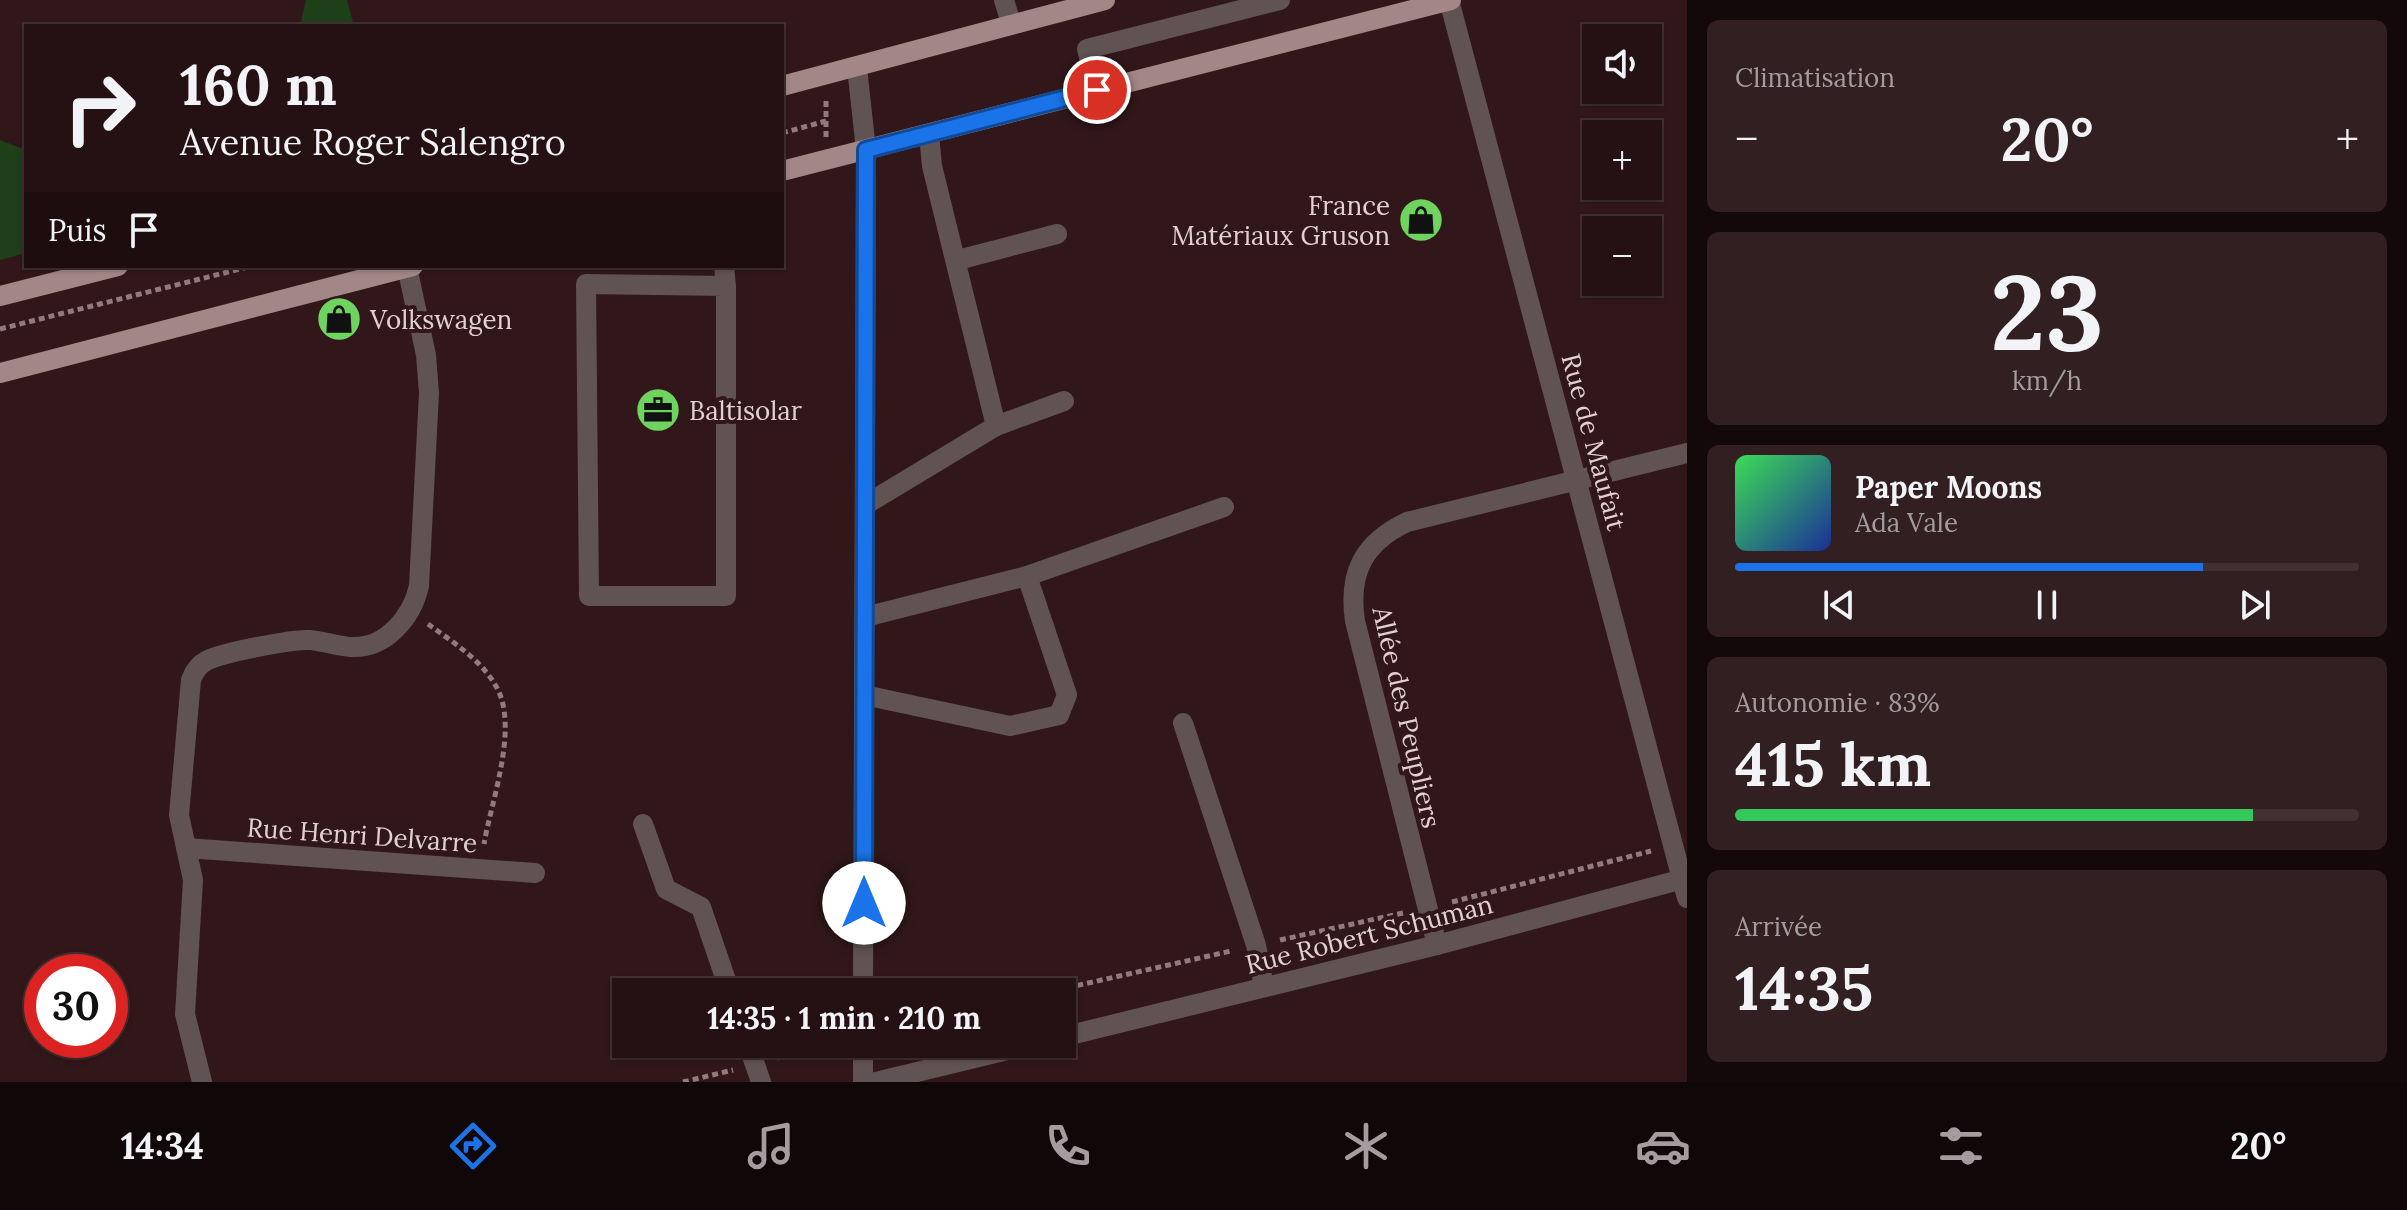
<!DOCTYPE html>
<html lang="fr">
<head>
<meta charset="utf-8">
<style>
  :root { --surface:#251113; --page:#311f21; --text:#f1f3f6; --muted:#a39da0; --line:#423133; --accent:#1a73e8 }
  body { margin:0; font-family:Lora,serif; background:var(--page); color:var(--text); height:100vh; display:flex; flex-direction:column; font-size:30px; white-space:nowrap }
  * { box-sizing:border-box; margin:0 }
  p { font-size:26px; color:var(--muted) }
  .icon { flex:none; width:44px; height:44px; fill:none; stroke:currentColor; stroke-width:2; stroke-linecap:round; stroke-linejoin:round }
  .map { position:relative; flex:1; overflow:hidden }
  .details { display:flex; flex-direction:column; gap:20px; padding:20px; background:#14090a; width:720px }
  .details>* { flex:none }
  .top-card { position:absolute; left:24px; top:24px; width:760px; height:244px; border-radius:0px; box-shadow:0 2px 6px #0004,0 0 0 2px var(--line); background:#251113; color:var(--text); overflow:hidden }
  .controls { position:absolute; left:1582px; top:24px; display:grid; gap:16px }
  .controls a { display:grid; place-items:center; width:80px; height:80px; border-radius:0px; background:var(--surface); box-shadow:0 2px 6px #0004,0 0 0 2px var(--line); font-size:40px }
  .speed { position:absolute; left:24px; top:954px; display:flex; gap:16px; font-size:40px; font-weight:700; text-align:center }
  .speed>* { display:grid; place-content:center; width:104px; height:104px; border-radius:50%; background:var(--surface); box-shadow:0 2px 6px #0004,0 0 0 2px var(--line); line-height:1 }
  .speed .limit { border:12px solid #d22; background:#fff; color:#111 }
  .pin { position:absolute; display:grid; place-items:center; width:68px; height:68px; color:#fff; margin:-34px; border:4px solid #fff; border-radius:50%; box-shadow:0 2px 8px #0007 }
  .me { position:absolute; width:88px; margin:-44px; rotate:0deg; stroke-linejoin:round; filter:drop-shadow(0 0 6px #0008) }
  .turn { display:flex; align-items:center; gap:28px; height:168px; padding:0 24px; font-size:36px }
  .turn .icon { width:104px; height:104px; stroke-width:2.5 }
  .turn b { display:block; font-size:56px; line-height:68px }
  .then { display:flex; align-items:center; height:76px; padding:0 24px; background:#0003; gap:16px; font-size:30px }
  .big { font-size:60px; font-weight:700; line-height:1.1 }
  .details .tile { flex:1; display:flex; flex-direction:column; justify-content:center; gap:12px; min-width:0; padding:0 28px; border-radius:12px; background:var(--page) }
  .details .dial { align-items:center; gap:0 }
  .dial b { font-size:104px; line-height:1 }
  .song { display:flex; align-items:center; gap:24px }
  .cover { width:96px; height:96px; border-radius:12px; background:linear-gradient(135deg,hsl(130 70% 55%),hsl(230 70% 35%)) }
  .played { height:8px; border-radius:4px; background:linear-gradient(90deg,var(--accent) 75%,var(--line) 75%) }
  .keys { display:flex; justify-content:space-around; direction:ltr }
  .heat { display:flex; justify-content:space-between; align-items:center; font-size:44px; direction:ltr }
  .charge { height:12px; border-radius:6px; background:linear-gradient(90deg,#34c759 83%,var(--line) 0) }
  .trip { position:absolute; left:612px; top:978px; width:464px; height:80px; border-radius:0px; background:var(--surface); box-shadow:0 2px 6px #0004,0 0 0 2px var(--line); font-weight:700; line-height:80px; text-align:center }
  .menu { display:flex; height:128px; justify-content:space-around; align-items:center; background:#0f0708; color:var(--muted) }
  .menu .icon { width:56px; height:56px }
  .menu .active { color:var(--accent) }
  .menu b { font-size:36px; color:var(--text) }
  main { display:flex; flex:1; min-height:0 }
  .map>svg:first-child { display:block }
  .green { fill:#1e4019 }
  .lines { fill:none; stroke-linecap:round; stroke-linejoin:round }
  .path { stroke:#917b7c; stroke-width:5; stroke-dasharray:6 4; stroke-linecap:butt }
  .minor { stroke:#615353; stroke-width:20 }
  .major { stroke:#a38787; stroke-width:20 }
  .route-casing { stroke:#114b97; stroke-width:20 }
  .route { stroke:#1a73e8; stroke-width:14 }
  .labels { text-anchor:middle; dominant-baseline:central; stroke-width:8; stroke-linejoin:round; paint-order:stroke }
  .poi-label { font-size:26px; fill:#e3d1d1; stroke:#311719; text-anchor:start }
  .street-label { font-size:26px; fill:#e3d1d1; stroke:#311719 }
</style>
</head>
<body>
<main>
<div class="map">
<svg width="1687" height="1082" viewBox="0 0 1687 1082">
  <rect width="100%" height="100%" fill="#311719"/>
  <!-- green -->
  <g class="green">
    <polygon points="306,0 347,0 354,26 300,26"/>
    <polygon points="0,140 26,150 26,253 0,260"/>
  </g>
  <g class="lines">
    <!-- path -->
    <g class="path">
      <polyline points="782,133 826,121"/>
      <polyline points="826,137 826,99"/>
      <polyline points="0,329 252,266"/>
      <path d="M 428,624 C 454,643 485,662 499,692 C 517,733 491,803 484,844"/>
      <polyline points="1452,902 1651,851"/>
      <polyline points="1280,940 1403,913"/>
      <polyline points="1048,992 1231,951"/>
      <polyline points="777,1058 826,1044"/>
      <polyline points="683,1082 733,1070"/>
    </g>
    <!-- minor -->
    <g class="minor">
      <polyline points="1004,0 1011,23"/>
      <polyline points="1449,0 1687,898"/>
      <polyline points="857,67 866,150 863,992"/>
      <polyline points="1097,90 1087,49 1280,0"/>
      <polyline points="958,260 1057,234"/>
      <polyline points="724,266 726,286 726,596 589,596 586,284 726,286"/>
      <polyline points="996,426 1064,401"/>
      <polyline points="865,505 996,426 932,166 929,134"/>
      <polyline points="865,617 1027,576 1224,507"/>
      <polyline points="864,695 1010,726 1059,715 1067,695 1027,576"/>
      <polyline points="1183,723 1256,945 1264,987"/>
      <polyline points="643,824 666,889 701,907 730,992"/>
      <polyline points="186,848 535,873"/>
      <path d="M 1437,945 L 1355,621 C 1348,573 1363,543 1407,522 L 1687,453"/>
      <polyline points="1062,1037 1437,945 1687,878"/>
      <polyline points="748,1044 761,1082"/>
      <path d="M 202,1082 L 185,1014 L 193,880 L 179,815 L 191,680 C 194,672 198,665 206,661 C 220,653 292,639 309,640 C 323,641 337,646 351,647 C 386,649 412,617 419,586 L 429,393 L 426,355 L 407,267"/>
      <polyline points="863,1082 863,1044"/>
      <polyline points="876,1082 1032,1044"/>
    </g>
    <!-- major -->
    <g class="major">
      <polyline points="782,86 1105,0"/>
      <polyline points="782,171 1451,0"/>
      <polyline points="0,296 118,266"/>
      <polyline points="0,373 413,266"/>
    </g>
  </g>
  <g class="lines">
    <!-- route casing -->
    <g class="route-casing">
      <polyline id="route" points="864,903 866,150 1097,90"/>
    </g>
    <!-- route -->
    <use href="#route" class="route"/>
  </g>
  <!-- icons -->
  <defs>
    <g id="shop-disc" transform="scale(2.3)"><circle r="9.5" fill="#6fd360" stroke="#311719"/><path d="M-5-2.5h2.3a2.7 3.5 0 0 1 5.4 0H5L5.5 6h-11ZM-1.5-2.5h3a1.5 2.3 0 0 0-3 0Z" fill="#111"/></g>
    <g id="office-disc" transform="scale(2.3)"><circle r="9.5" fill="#6fd360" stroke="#311719"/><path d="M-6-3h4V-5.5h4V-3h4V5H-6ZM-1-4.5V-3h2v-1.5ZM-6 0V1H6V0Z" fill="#111"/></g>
  </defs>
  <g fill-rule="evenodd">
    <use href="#shop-disc" x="1421" y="220"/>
    <use href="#shop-disc" x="339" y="319"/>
    <use href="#office-disc" x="658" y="410"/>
  </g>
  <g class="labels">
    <!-- poi labels -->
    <g class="poi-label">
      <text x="1390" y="205" text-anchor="end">France<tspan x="1390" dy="30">Matériaux Gruson</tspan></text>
      <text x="370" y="319">Volkswagen</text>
      <text x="689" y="410">Baltisolar</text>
    </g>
    <!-- street labels -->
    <g class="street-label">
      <text transform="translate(1594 442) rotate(75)">Rue de Maufait</text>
      <text transform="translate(1407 717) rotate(77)">Allée des Peupliers</text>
      <text transform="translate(362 835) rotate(4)">Rue Henri Delvarre</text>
      <text transform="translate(1369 934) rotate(-14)">Rue Robert Schuman</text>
    </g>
  </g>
</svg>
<div class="controls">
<a><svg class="icon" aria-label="sound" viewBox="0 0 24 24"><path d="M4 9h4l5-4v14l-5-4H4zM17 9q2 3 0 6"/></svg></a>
<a>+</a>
<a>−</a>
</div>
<div class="speed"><div class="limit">30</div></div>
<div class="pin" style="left:1097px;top:90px;background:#d93025"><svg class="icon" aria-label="arrive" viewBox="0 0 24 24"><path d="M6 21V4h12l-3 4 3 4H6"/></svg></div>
<svg class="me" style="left:864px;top:903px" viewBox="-20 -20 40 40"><circle r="19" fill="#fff"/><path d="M0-13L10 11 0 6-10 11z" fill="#1a73e8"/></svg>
<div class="trip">14:35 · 1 min · 210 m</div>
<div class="top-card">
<div class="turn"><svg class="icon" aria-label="right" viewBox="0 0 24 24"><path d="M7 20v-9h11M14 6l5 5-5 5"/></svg><div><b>160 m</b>Avenue Roger Salengro</div></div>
<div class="then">Puis<svg class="icon" aria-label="arrive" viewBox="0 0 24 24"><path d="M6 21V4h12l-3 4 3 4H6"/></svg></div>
</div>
</div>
<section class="details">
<div class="tile"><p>Climatisation</p>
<div class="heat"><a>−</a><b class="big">20°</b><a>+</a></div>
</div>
<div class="tile dial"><b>23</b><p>km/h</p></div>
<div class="tile">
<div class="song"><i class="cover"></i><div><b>Paper Moons</b><p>Ada Vale</p></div></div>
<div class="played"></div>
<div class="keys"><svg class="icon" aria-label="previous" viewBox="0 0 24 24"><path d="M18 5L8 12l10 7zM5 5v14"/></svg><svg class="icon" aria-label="pause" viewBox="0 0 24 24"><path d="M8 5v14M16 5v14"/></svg><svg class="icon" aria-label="next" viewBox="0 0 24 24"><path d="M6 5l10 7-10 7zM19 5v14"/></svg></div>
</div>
<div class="tile"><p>Autonomie · 83%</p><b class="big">415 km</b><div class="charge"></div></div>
<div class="tile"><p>Arrivée</p><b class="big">14:35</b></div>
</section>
</main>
<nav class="menu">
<b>14:34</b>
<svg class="icon active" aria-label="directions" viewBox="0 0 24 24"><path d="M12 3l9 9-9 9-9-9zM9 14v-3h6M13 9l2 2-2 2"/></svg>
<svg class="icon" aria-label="music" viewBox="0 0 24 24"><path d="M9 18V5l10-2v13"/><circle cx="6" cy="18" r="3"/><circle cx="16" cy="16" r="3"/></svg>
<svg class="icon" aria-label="phone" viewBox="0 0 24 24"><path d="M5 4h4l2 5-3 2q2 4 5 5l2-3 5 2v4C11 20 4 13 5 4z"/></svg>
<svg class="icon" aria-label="climate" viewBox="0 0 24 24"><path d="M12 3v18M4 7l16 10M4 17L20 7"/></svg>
<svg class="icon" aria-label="car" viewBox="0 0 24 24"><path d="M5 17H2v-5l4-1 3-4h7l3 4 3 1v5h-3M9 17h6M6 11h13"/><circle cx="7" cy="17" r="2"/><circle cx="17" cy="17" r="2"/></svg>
<svg class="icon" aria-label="filters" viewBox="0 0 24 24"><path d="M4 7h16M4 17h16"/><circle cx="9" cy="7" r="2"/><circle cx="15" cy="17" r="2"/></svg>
<b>20°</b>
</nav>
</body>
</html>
